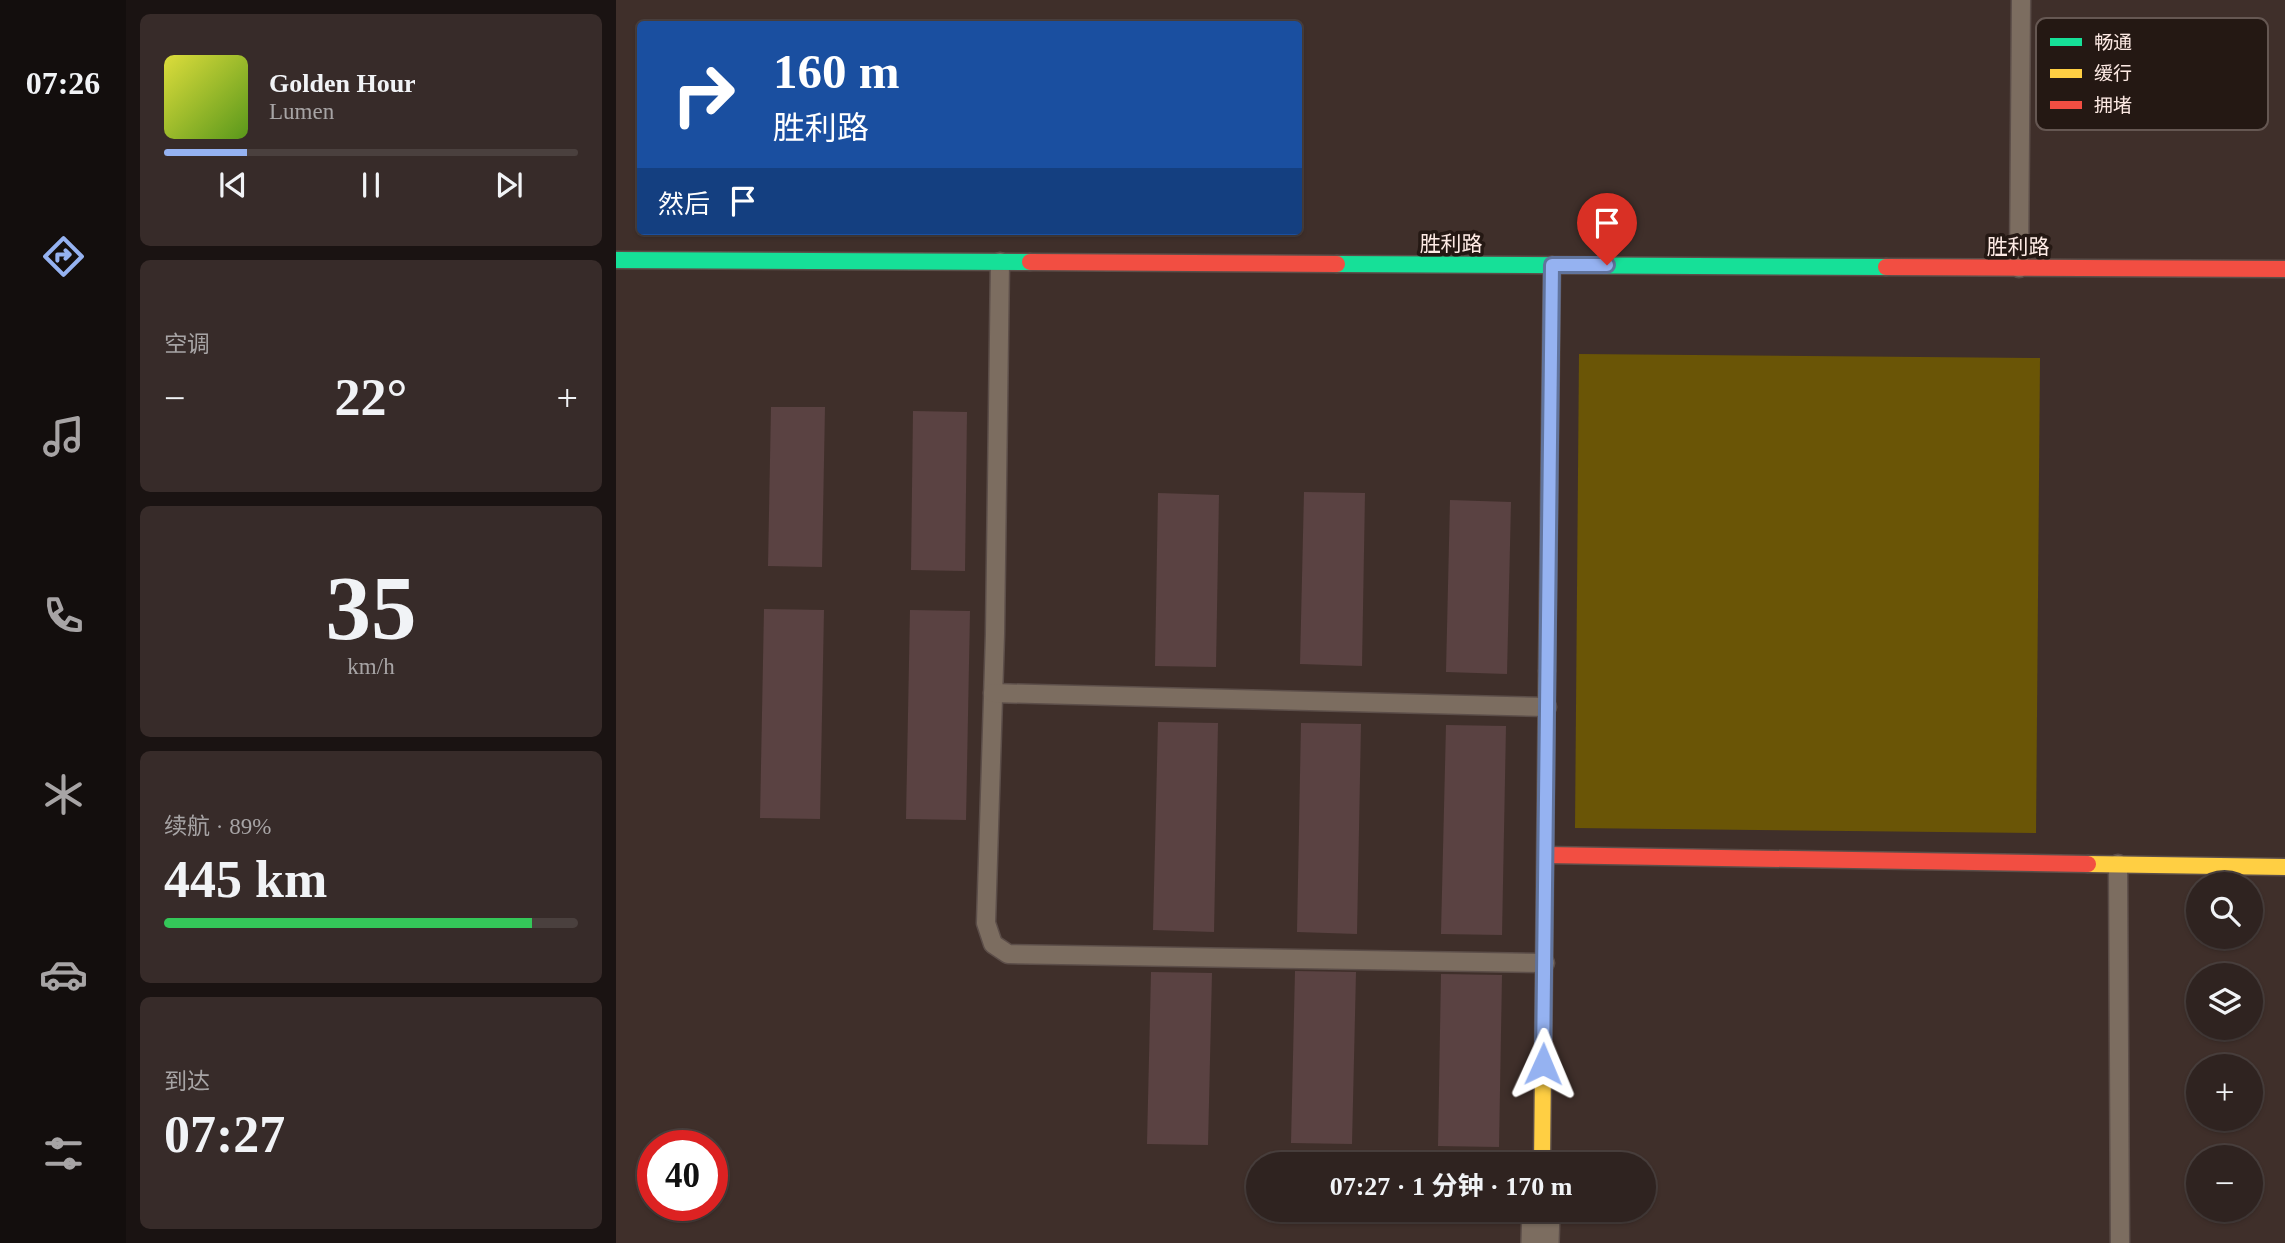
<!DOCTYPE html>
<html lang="zh">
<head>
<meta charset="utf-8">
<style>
  :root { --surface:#2f2320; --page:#372b29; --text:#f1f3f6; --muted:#a7a4a5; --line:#4a403e; --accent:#95b2f1 }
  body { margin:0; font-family:"Times New Roman","Noto Sans SC",serif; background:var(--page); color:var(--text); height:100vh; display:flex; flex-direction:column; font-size:26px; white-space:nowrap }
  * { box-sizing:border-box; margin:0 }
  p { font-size:23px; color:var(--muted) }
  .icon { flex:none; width:38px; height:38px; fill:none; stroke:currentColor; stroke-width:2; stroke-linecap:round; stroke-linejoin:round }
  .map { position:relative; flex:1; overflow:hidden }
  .drawer { display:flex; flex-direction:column; gap:14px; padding:14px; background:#1a1312; width:490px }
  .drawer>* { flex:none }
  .top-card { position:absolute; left:21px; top:21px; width:665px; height:214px; border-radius:7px; box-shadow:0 2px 5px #0004,0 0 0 2px var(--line); background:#1a4fa0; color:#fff; overflow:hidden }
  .controls { position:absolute; left:1570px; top:872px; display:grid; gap:14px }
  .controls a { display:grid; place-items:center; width:77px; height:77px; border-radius:50%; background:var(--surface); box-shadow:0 2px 5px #0004,0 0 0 2px var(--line); font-size:35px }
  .speed { position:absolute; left:21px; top:1130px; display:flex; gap:14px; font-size:35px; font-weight:700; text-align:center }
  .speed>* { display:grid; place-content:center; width:91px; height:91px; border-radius:50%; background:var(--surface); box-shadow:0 2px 5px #0004,0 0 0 2px var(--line); line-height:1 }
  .speed .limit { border:10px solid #d22; background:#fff; color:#111 }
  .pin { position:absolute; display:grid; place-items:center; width:60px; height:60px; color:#fff; margin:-72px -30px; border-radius:50% 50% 50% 0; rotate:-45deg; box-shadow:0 0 7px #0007 }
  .pin .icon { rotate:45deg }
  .me { position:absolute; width:77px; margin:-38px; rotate:1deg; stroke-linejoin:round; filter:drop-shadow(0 0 5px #0008) }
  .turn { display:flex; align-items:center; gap:24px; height:147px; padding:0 21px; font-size:32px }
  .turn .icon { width:91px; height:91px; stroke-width:2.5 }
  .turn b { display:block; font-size:49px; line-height:60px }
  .then { display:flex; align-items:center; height:66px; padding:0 21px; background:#0003; gap:14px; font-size:26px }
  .big { font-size:52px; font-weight:700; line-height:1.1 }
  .drawer .card { flex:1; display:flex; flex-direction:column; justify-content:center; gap:10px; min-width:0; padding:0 24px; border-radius:10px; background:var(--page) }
  .drawer .dial { align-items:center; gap:0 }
  .dial b { font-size:91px; line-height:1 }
  .song { display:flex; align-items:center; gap:21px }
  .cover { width:84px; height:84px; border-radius:10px; background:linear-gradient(135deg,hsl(60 70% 55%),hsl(90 70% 35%)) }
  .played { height:7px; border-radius:4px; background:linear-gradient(90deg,var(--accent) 20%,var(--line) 20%) }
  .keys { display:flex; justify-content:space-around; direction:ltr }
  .heat { display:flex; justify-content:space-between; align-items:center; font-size:38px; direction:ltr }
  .charge { height:10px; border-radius:5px; background:linear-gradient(90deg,#34c759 89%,var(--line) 0) }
  .trip { position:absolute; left:630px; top:1152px; width:410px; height:70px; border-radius:35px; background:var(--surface); box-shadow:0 2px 5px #0004,0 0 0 2px var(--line); font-weight:700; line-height:70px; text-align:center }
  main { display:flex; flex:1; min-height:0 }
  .tabs { display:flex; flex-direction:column; width:126px; justify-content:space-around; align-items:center; background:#130e0d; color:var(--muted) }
  .tabs .icon { width:49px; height:49px }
  .tabs .active { color:var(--accent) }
  .tabs b { font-size:32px; color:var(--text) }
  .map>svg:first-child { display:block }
  .green { fill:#6a5506 }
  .building { fill:#5a4242 }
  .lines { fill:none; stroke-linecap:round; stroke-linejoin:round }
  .lane-casing { stroke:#5c4e49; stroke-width:21 }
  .street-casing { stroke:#5c4e49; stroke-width:40 }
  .fast-casing { stroke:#5c4e49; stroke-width:19 }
  .slow-casing { stroke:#5c4e49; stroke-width:19 }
  .jam-casing { stroke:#5c4e49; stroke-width:19 }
  .lane { stroke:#7c6d60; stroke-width:18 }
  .street { stroke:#7c6d60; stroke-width:37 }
  .fast { stroke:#16e098; stroke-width:16 }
  .slow { stroke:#ffcf43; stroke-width:16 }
  .jam { stroke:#f24e42; stroke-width:16 }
  .route-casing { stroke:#61749d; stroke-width:18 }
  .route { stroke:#95b2f1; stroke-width:12 }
  .labels { text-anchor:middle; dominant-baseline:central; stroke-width:7; stroke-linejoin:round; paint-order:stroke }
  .street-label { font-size:21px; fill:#fdeae4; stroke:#241813 }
  .key { fill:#241813; stroke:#655752; stroke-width:2 }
  .key-label { font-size:19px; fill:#fdeae4 }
</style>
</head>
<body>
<main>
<nav class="tabs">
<b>07:26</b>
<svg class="icon active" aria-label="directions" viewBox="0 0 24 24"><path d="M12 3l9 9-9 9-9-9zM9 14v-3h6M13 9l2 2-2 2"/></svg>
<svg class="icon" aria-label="music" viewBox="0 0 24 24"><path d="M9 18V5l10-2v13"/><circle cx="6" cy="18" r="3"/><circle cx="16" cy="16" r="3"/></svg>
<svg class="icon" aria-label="phone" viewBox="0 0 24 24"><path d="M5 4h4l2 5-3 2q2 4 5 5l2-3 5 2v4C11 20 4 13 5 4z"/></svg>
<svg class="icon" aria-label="climate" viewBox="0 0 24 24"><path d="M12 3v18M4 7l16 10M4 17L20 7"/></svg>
<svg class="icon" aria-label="car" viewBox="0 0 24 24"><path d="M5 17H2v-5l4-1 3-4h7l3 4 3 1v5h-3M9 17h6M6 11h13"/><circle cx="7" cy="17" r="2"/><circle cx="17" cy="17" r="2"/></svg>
<svg class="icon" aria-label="filters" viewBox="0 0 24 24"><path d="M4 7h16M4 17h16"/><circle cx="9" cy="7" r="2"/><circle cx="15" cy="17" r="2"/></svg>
</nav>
<section class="drawer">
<div class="card">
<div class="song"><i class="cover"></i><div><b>Golden Hour</b><p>Lumen</p></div></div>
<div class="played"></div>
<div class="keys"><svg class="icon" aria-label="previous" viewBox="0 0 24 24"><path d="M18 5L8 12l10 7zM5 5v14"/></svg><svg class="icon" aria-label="pause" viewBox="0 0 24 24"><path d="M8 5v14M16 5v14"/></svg><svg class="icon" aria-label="next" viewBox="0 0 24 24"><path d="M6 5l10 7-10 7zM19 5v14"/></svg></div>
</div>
<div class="card"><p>空调</p>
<div class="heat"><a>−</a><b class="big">22°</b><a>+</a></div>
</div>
<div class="card dial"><b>35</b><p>km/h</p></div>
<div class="card"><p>续航 · 89%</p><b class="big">445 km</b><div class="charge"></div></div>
<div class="card"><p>到达</p><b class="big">07:27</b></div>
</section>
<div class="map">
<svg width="1669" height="1243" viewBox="0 0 1669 1243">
  <rect width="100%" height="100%" fill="#3f2f2a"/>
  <!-- green -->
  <polygon class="green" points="963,354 1424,358 1420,833 959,828"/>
  <!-- building -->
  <g class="building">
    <polygon points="155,407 209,407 206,567 152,566"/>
    <polygon points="297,411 351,412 349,571 295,570"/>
    <polygon points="688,492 749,493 746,666 684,664"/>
    <polygon points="542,493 603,495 600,667 539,666"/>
    <polygon points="834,500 895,502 891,674 830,672"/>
    <polygon points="148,609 208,610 204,819 144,818"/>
    <polygon points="294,610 354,611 350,820 290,819"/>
    <polygon points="542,722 602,723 598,932 537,930"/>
    <polygon points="685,723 745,724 741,934 681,932"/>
    <polygon points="830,725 890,726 886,935 825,934"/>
    <polygon points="679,971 740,972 736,1144 675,1143"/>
    <polygon points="535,972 596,973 592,1145 531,1144"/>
    <polygon points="825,974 886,975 883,1147 822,1146"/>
  </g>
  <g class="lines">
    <!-- lane casing -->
    <g class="lane-casing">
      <g id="lane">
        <polyline points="384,262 379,634 370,923 377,944 392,954 929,963"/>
        <polyline points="1403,268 1405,0"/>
        <polyline points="377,693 931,707"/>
        <polyline points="1502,864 1504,1243"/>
      </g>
    </g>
    <!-- street casing -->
    <g class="street-casing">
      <polyline id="street" points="924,1243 925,1209"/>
    </g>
    <!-- fast casing -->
    <g class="fast-casing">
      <g id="fast">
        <polyline points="0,260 414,262"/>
        <polyline points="721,264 1270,267"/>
      </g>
    </g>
    <!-- slow casing -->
    <g class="slow-casing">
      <g id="slow">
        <polyline points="1472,864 1669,867"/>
        <polyline points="926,1164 931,671"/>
      </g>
    </g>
    <!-- jam casing -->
    <g class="jam-casing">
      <g id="jam">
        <polyline points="414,262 721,264"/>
        <polyline points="1270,267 1669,269"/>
        <polyline points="931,671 936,265"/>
        <polyline points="930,855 1472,864"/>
      </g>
    </g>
    <!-- lane -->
    <use href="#lane" class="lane"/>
    <!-- street -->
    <use href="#street" class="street"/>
    <!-- fast -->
    <use href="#fast" class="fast"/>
    <!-- slow -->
    <use href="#slow" class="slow"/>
    <!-- jam -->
    <use href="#jam" class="jam"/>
  </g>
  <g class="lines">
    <!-- route casing -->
    <g class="route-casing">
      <polyline id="route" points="927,1064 936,265 991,265"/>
    </g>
    <!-- route -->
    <use href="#route" class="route"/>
  </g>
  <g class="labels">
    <!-- street labels -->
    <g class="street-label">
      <text x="835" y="244">胜利路</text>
      <text x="1402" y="247">胜利路</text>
    </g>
  </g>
  <!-- legend -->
  <rect x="1420" y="18" width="232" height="112" rx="10" class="key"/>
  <rect x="1434" y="38" width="32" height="8" fill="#16e098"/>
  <rect x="1434" y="69" width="32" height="9" fill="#ffcf43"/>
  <rect x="1434" y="101" width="32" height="8" fill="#f24e42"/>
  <g class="key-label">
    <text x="1478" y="49">畅通</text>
    <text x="1478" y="80">缓行</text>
    <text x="1478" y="112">拥堵</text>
  </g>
</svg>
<div class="controls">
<a><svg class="icon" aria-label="search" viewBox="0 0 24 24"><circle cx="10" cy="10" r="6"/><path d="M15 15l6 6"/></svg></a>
<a><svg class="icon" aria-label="layers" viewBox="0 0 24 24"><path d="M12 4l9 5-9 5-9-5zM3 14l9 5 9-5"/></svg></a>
<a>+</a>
<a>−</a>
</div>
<div class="speed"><div class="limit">40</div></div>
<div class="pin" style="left:991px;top:265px;background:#d93025"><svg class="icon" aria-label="arrive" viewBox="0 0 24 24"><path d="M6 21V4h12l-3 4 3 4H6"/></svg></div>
<svg class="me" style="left:927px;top:1064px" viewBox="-20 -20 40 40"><path d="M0-17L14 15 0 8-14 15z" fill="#95b2f1" stroke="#fff" stroke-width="4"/></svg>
<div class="trip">07:27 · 1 分钟 · 170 m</div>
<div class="top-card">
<div class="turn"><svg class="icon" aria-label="right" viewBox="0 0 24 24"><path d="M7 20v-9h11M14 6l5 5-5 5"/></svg><div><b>160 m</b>胜利路</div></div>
<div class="then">然后<svg class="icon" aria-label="arrive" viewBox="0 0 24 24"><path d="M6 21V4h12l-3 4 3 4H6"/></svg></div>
</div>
</div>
</main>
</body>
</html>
